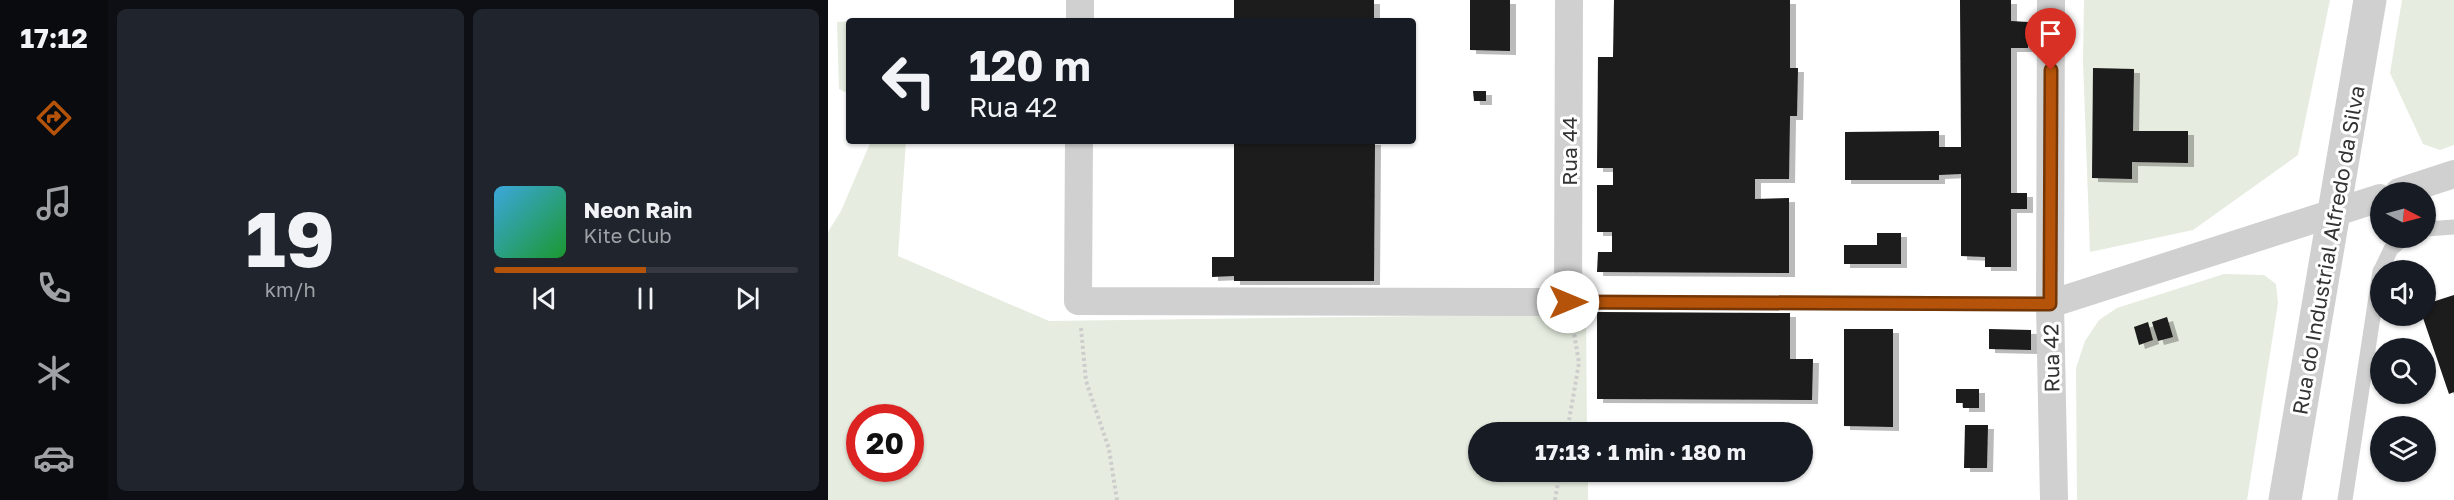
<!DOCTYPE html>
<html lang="en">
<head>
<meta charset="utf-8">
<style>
  :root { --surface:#171b24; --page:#20242c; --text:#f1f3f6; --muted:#9ea1a6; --line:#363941; --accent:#b45309 }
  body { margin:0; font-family:"Golos Text",sans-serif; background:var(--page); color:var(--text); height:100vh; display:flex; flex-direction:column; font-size:22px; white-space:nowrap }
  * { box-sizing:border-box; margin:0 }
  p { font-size:20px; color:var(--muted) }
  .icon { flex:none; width:33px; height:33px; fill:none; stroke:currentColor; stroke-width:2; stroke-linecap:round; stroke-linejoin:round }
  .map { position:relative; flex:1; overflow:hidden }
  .side { display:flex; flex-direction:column; gap:9px; padding:9px; background:#0d0f14; width:720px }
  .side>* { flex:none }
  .banner { position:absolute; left:18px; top:18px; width:570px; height:126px; border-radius:6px; box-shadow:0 2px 4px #0004; background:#171b24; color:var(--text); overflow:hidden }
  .needle { width:39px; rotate:96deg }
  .tools { position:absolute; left:1542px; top:182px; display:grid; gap:12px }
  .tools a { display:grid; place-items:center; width:66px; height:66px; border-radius:50%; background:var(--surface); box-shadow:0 2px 4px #0004; font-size:30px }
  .speed { position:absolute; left:18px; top:404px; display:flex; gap:12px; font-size:30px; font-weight:700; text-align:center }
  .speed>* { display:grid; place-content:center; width:78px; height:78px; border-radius:50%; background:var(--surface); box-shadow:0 2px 4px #0004; line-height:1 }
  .speed .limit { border:9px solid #d22; background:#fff; color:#111 }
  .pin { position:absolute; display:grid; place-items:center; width:51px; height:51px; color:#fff; margin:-62px -26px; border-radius:50% 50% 50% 0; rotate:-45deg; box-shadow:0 0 6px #0007 }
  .pin .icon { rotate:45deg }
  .me { position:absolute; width:66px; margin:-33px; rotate:90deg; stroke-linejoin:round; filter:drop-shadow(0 0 4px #0008) }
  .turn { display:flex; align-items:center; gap:21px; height:126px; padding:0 24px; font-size:27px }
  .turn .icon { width:78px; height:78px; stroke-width:2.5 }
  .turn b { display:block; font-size:42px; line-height:51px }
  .side .card { flex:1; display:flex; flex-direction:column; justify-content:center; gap:9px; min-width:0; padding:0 21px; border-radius:9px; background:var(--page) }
  .side .dial { align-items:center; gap:0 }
  .dial b { font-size:78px; line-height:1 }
  .song { display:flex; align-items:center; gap:18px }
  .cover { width:72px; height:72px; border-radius:9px; background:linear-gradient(135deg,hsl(200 70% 55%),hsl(130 70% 35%)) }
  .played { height:6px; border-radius:3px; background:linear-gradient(90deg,var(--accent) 50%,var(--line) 50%) }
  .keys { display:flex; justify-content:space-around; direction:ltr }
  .side .tiles { flex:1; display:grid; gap:9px; grid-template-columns:repeat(2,1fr) }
  .trip { position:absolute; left:640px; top:422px; width:345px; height:60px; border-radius:30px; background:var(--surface); box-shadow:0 2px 4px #0004; font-weight:700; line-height:60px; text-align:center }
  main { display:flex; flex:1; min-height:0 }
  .dock { display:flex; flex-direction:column; width:108px; justify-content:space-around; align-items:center; background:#090b0e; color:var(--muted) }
  .dock .icon { width:42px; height:42px }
  .dock .active { color:var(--accent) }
  .dock b { font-size:27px; color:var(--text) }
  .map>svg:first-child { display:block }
  .green { fill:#e6ecdf; fill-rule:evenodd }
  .building { fill:#1a1a1a; filter:url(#shadow) }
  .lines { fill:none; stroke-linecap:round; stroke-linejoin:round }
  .path { stroke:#cdcdcd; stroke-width:4; stroke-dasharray:3 3; stroke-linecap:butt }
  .service { stroke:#d0d0d0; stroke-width:15 }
  .minor { stroke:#d0d0d0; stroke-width:28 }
  .tertiary { stroke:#d0d0d0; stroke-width:33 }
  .route-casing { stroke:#753606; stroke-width:15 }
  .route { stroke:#b45309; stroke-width:10 }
  .labels { text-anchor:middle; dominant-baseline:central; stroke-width:6; stroke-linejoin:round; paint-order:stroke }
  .street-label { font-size:21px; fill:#333; stroke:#fff }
</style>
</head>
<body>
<main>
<nav class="dock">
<b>17:12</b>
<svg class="icon active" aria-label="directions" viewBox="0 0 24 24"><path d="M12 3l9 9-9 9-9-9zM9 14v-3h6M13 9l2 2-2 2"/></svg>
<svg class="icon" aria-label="music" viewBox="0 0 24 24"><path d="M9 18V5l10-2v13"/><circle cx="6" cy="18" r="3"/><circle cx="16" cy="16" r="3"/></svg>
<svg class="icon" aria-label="phone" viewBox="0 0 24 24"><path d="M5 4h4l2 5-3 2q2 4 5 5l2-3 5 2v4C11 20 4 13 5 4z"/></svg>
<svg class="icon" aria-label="climate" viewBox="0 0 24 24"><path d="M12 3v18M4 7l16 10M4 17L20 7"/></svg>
<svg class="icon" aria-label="car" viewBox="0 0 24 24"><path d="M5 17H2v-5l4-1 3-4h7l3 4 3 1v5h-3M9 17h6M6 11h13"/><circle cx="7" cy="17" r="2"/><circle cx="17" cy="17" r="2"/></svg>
</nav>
<section class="side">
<div class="tiles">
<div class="card dial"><b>19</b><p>km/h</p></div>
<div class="card">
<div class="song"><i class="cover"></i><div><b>Neon Rain</b><p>Kite Club</p></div></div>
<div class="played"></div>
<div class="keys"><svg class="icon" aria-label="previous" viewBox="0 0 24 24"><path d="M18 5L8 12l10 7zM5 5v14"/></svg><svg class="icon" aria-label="pause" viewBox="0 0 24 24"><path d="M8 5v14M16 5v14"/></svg><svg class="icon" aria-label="next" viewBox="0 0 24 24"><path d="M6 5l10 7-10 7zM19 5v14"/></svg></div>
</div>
</div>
</section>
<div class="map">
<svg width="1626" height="500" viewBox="0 0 1626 500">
  <defs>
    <filter id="shadow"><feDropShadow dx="6" dy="4" stdDeviation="0" flood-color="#0004"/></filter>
  </defs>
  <rect width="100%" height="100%" fill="#fff"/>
  <!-- green -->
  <g class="green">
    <polygon points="1256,0 1502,0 1470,155 1365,230 1262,252 1255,61"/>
    <polygon points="1574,0 1626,0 1626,145 1612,150 1595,144 1562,73"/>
    <polygon points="21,21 21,94 11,89 9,22"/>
    <path d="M 43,141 L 78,141 L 70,256 L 221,321 L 758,314 L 759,432 L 651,432 L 651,471 L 760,471 L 760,500 L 0,500 L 0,232 L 13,211 ZM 32,417 L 82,417 L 82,468 L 32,468 Z"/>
    <polygon points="1396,274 1436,275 1448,284 1450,303 1419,500 1249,500 1248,368 1257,341 1271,320 1289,308"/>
  </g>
  <!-- building -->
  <g class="building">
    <rect x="406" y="0" width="140" height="21"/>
    <polygon points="642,0 682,0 682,51 642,50"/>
    <polygon points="786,0 962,0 962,68 970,68 969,116 962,116 961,179 927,179 927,199 961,198 961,273 769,272 770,252 784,252 784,232 769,232 769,185 785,185 785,168 769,168 770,57 785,57"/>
    <polygon points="1132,0 1183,0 1183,21 1200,22 1200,48 1183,48 1183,193 1199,193 1199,209 1183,209 1183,267 1157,267 1157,257 1133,256 1133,174 1111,175 1111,180 1017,180 1017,132 1111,131 1111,147 1133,147"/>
    <polygon points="1265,68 1306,69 1305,131 1360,131 1360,163 1304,162 1304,179 1264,178"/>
    <polygon points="645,91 658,91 658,101 646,101"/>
    <polygon points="406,141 547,141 546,281 406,281 406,276 384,277 384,257 406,257"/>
    <polygon points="1049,233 1073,233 1073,264 1016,264 1016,245 1049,245"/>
    <polygon points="1626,295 1626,392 1621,394 1594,315 1598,315 1598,304"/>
    <polygon points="769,312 962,313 962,359 985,359 984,400 769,399"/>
    <polygon points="1339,317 1345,337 1330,341 1324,322"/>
    <polygon points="1320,322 1325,340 1311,345 1306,327"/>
    <polygon points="1016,329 1065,329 1065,427 1016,426"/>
    <polygon points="1161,329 1203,330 1203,350 1161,349"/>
    <polygon points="1128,389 1151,389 1151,408 1135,408 1135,403 1128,403"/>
    <polygon points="1137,425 1160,425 1159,468 1136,468"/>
  </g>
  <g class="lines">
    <!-- path -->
    <g class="path">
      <polyline points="253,328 258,381 281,449 289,500"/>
      <polyline points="739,432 751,363 745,327"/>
      <polyline points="727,500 732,471"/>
    </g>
    <!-- service -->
    <g class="service">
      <polyline points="1598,229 1626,227"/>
      <polyline points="1553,270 1563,249 1577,237"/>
      <polyline points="740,302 1222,304"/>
      <polyline points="1517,500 1552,271"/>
    </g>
    <!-- minor -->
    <g class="minor">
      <polyline points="1223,0 1222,304 1226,500"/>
      <polyline points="252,21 252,0"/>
      <polyline points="251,141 250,301 740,302 741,0"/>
      <polyline points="1571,192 1626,174"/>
      <polyline points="1222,304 1552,198"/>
    </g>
    <!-- tertiary -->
    <polyline class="tertiary" points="1457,500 1542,0"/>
  </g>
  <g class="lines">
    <!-- route casing -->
    <g class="route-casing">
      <polyline id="route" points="740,302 1222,304 1223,70"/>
    </g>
    <!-- route -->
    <use href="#route" class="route"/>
  </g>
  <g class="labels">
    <!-- street labels -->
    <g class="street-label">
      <text transform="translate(741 151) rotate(-90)">Rua 44</text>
      <text transform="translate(1500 250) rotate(-80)">Rua do Industrial Alfredo da Silva</text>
      <text transform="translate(1223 358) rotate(-91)">Rua 42</text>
    </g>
  </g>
</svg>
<div class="tools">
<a><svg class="needle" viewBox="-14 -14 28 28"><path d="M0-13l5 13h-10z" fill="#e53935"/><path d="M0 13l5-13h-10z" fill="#9ea1a6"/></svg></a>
<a><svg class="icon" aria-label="sound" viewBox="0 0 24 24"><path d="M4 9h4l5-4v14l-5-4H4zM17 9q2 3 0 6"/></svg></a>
<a><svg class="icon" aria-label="search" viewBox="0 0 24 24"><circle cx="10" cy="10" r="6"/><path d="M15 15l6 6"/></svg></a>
<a><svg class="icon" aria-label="layers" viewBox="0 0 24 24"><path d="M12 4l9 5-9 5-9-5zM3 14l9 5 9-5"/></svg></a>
</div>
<div class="speed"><div class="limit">20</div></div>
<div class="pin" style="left:1223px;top:70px;background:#d93025"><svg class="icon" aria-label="arrive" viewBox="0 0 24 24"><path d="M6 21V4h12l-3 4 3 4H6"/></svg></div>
<svg class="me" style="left:740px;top:302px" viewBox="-20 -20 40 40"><circle r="19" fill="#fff"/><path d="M0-13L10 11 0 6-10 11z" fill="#b45309"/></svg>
<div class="trip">17:13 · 1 min · 180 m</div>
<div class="banner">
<div class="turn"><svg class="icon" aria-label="left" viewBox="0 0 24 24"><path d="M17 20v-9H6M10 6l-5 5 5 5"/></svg><div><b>120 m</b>Rua 42</div></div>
</div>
</div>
</main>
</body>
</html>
